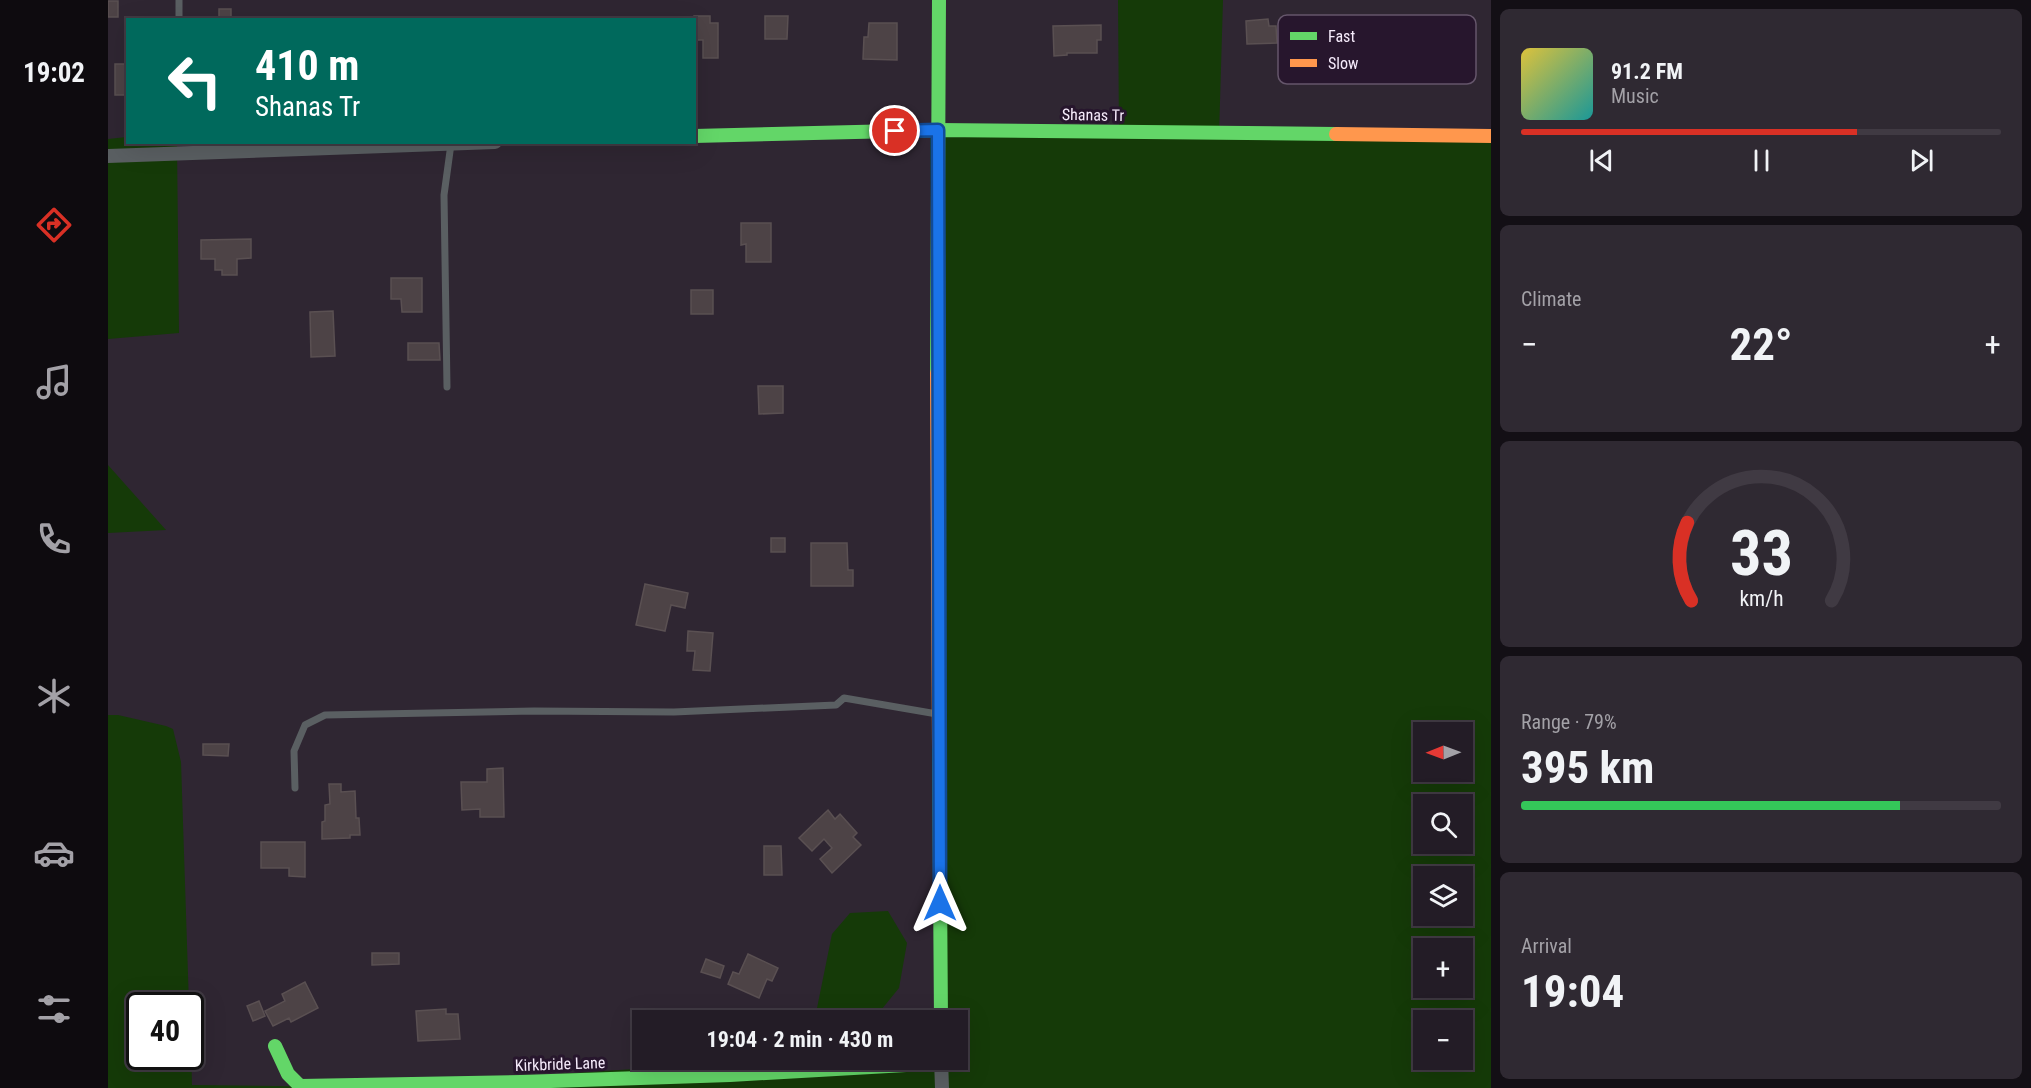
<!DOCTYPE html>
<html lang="en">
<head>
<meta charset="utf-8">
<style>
  :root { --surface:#231c26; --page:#2f2932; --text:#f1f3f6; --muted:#a3a1a7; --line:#403a43; --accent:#d93025 }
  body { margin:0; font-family:"Roboto Condensed",sans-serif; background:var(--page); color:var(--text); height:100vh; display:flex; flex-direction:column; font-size:22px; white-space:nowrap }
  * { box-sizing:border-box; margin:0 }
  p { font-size:20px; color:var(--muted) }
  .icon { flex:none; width:33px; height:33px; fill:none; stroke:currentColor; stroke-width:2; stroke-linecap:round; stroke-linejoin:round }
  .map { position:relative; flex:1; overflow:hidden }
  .panel { display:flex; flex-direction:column; gap:9px; padding:9px; background:#130f15; width:540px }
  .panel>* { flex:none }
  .guide { position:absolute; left:18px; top:18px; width:570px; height:126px; border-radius:0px; box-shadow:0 6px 24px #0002,0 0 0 2px var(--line); background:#00695c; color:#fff; overflow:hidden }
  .needle { width:39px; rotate:269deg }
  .controls { position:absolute; left:1305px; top:722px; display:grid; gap:12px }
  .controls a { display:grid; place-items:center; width:60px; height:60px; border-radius:0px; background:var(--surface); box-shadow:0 6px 24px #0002,0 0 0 2px var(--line); font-size:30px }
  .speed { position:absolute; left:18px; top:992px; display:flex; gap:12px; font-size:30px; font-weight:700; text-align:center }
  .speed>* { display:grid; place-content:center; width:78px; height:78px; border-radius:50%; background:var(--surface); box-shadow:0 6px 24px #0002,0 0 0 2px var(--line); line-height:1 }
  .speed .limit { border:3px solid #111; border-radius:9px; background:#fff; color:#111 }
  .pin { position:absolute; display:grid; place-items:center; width:51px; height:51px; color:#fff; margin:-26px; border:3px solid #fff; border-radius:50%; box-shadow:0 2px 6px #0007 }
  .me { position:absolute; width:66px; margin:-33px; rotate:0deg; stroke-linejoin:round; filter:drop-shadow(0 0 4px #0008) }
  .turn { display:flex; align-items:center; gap:21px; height:126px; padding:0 30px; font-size:27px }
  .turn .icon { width:78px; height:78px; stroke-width:2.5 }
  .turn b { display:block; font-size:42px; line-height:51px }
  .big { font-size:45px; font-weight:700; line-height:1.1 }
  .panel .widget { flex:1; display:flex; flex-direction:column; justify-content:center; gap:9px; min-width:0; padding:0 21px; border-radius:9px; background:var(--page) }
  .panel .dial { align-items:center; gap:0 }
  .dial svg { height:156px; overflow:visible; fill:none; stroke:var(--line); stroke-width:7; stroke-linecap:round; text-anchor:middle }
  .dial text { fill:var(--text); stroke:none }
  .song { display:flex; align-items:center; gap:18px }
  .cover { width:72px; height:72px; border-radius:9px; background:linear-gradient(135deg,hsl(50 70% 55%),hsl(180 70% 35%)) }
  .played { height:6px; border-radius:3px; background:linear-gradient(90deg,var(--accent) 70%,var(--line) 70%) }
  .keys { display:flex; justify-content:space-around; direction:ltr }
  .heat { display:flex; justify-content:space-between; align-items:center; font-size:33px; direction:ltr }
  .charge { height:9px; border-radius:4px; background:linear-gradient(90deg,#34c759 79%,var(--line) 0) }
  .trip { position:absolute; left:524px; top:1010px; width:336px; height:60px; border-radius:0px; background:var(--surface); box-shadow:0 6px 24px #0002,0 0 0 2px var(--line); font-weight:700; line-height:60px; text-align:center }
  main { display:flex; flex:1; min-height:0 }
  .tab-bar { display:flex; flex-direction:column; width:108px; justify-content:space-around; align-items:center; background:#0e0b0f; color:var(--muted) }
  .tab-bar .icon { width:42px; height:42px }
  .tab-bar .active { color:var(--accent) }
  .tab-bar b { font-size:27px; color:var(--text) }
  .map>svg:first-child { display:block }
  .green { fill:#153a08; fill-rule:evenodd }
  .building { fill:#4d4346; stroke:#5a5052; stroke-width:1.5 }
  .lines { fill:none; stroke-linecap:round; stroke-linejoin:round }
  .lane { stroke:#5a5f62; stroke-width:7 }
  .street { stroke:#5a5f62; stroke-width:14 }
  .fast { stroke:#63d668; stroke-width:14 }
  .slow { stroke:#ff974d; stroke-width:14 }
  .route-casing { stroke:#114b97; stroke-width:15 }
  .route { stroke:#1a73e8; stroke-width:10 }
  .labels { text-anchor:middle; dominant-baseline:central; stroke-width:6; stroke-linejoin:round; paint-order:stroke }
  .street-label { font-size:16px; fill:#f6ebfb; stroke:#27162d }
  .key { fill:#27162d; stroke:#65566b; stroke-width:1.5 }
  .key-label { font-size:16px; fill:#f6ebfb }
</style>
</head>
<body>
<main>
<nav class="tab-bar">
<b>19:02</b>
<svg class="icon active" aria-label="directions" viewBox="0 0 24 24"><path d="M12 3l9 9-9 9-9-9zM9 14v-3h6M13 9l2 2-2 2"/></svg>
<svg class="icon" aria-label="music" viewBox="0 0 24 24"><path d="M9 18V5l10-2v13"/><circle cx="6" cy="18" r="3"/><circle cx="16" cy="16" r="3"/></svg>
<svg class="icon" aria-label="phone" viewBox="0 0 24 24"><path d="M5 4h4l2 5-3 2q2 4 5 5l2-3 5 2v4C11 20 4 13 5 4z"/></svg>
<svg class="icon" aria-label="climate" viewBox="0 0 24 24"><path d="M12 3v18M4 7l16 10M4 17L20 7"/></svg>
<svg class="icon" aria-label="car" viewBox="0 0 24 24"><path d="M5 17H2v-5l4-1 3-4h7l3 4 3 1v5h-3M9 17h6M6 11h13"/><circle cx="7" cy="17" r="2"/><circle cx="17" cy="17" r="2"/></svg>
<svg class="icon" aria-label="filters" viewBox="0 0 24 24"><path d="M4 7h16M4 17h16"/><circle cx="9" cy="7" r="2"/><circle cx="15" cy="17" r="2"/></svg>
</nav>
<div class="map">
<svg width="1383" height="1088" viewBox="0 0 1383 1088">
  <rect width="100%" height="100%" fill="#2f2632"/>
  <!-- green -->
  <g class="green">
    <path d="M 1010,0 L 1115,0 L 1111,135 L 1383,133 L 1383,1088 L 0,1088 L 0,715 L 10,715 L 58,726 L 65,729 L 73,762 L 81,1005 L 32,1005 L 32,1056 L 82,1056 L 83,1048 L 84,1085 L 249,1087 L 542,1068 L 568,1059 L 697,1059 L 695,1064 L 849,1059 L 849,1020 L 833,1020 L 822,132 L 1011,134 ZM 1316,732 L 1354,732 L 1354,771 L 1316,771 ZM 1316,804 L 1354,804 L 1354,843 L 1316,843 ZM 1316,876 L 1354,876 L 1354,915 L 1316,915 ZM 1316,948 L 1354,948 L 1354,987 L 1316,987 ZM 1316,1020 L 1354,1020 L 1354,1059 L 1316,1059 Z"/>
    <polygon points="19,137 20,142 69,143 71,333 0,339 0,139"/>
    <polygon points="0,465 58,530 0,533"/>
    <polygon points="780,911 799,943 791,988 765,1020 671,1020 708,1013 724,934 742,913"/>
  </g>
  <!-- building -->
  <g class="building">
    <rect x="0" y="1" width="10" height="16"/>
    <rect x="111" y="9" width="12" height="11"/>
    <polygon points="586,16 602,16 602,23 610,23 610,58 595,58 595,40 586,40"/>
    <polygon points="657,16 680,16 679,39 657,39"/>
    <polygon points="1160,19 1161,26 1168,26 1169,43 1139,44 1138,21"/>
    <polygon points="761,23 789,23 789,60 755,59 756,37 760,37"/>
    <polygon points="993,25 993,40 989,40 989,53 959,53 959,55 946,56 945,26"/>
    <rect x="7" y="64" width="13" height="31"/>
    <polygon points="633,223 663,223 663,262 638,262 638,244 633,245"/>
    <polygon points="143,239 143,258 129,259 129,275 114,275 114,270 107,270 107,259 93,259 93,240"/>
    <polygon points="283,278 314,278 314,312 294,312 293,299 283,299"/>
    <rect x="583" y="290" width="22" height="24"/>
    <polygon points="225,311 227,356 203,357 202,312"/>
    <polygon points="300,343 331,343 332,360 300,360"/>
    <polygon points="650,386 675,386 675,413 651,414"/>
    <rect x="663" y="538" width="14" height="14"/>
    <polygon points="703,543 739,543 740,570 745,570 745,586 703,586"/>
    <polygon points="537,584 580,593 577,608 563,605 557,631 528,625"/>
    <polygon points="580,631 605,633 602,671 585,670 587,651 579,651"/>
    <polygon points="95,744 121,744 120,756 95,755"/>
    <polygon points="395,768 396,817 372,817 372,809 354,810 353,782 379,782 379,769"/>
    <polygon points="221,784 233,784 233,792 247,791 248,818 251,818 252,835 242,835 242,838 214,839 214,822 217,821 217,805 222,804"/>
    <polygon points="720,810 727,819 732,814 749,833 745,837 753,845 724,873 712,859 724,848 716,839 704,851 691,838"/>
    <polygon points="153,842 197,842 197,877 181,876 181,868 153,868"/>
    <polygon points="656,846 673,846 674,875 656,875"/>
    <polygon points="264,953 291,953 291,964 264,965"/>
    <polygon points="640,954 670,968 664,981 659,979 651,998 620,984 625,972 631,974"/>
    <polygon points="598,959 616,966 612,978 593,972"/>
    <polygon points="197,982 210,1008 183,1022 181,1018 165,1026 157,1011 177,1001 174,994"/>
    <polygon points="151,1001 157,1016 145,1021 139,1006"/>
    <polygon points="338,1009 338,1014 350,1014 352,1039 310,1041 308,1011"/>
  </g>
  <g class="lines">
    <!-- lane -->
    <g class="lane">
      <polyline points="71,20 71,0"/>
      <polyline points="339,387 336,195 343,144"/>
      <polyline points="187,788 186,751 197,725 217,715 426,711 566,712 728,705 736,698 829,714"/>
    </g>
    <!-- street -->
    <g class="street">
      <polyline points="0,156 387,142"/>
      <polyline points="833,1059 834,1088"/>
    </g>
    <!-- fast -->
    <g class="fast">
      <polyline points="586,136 830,130 1228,134"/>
      <polyline points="829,373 831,0"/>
      <polyline points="831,746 833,1020"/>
      <polyline points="167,1046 180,1074 192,1086 413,1082 622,1075 833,1063"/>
    </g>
    <!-- slow -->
    <g class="slow">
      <polyline points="1228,134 1383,136"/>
      <polyline points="829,373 831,746"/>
    </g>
  </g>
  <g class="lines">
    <!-- route casing -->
    <g class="route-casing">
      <polyline id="route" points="787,131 830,130 832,903"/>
    </g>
    <!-- route -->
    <use href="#route" class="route"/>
  </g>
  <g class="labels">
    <!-- street labels -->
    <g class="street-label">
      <text transform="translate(985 115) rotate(1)">Shanas Tr</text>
      <text transform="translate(452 1064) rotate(-2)">Kirkbride Lane</text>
    </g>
  </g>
  <!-- legend -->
  <rect x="1170" y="15" width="198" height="69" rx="9" class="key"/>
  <rect x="1182" y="32" width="27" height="8" fill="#63d668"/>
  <rect x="1182" y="59" width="27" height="8" fill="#ff974d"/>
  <g class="key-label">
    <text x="1220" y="42">Fast</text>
    <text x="1220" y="69">Slow</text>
  </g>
</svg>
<div class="controls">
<a><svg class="needle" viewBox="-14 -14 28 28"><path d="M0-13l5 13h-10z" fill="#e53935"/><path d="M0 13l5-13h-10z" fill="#a3a1a7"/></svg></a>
<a><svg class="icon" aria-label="search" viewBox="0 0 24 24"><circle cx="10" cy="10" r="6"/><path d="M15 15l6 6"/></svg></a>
<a><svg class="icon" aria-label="layers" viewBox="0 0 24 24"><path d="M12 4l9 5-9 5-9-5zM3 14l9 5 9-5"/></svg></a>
<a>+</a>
<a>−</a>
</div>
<div class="speed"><div class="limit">40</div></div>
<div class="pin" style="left:787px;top:131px;background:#d93025"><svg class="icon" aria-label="arrive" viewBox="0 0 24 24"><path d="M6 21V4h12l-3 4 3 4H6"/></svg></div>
<svg class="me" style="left:832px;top:903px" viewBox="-20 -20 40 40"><path d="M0-17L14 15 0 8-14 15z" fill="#1a73e8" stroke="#fff" stroke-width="4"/></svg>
<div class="trip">19:04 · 2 min · 430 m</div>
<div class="guide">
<div class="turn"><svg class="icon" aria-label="left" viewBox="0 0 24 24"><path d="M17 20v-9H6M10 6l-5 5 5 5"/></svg><div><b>410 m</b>Shanas Tr</div></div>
</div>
</div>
<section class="panel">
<div class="widget">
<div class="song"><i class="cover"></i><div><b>91.2 FM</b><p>Music</p></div></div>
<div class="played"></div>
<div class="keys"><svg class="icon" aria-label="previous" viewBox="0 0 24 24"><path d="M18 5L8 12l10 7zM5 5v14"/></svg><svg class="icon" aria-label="pause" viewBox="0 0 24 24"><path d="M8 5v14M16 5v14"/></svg><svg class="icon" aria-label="next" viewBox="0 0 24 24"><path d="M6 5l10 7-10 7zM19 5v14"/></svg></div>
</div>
<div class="widget"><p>Climate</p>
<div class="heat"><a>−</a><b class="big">22°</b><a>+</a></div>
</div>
<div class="widget dial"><svg viewBox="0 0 100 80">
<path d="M14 69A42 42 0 1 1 86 69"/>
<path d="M14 69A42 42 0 0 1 12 29" stroke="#d93025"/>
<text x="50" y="56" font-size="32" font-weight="700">33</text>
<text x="50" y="72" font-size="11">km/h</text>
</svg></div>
<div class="widget"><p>Range · 79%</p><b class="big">395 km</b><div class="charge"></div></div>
<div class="widget"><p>Arrival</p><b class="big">19:04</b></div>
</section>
</main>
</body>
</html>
